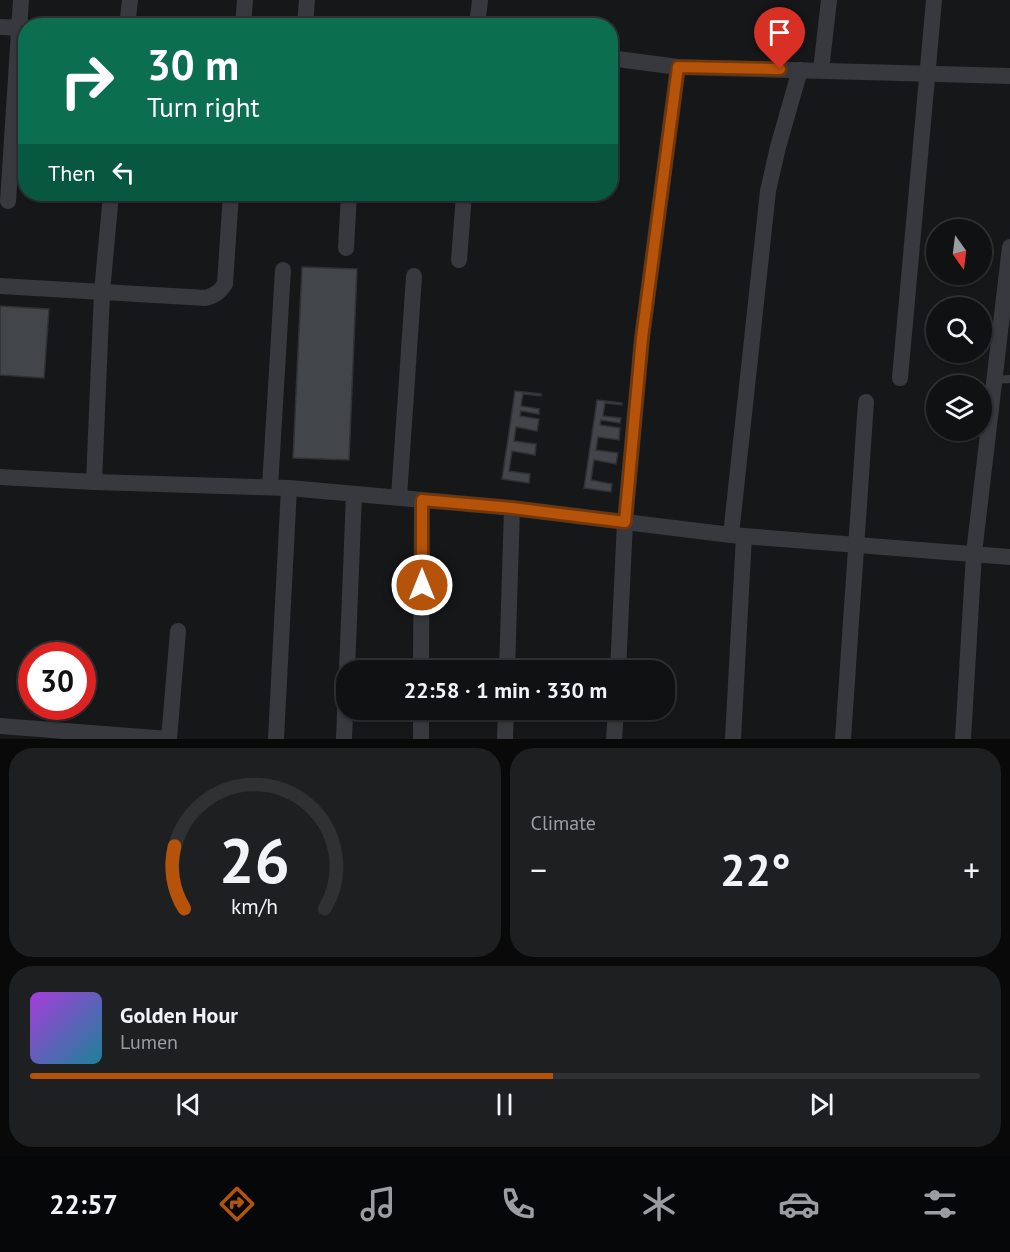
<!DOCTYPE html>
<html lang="en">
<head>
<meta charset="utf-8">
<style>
  :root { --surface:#101113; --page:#1e1f21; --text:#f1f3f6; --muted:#9c9da0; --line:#303133; --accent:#b45309 }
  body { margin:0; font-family:"PT Sans",sans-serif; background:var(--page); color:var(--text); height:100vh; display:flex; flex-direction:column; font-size:22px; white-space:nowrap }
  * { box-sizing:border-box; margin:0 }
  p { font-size:20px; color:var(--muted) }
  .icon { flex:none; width:33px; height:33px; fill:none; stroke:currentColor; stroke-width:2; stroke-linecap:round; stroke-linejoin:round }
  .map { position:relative; height:739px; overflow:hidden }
  .panel { display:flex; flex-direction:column; gap:9px; padding:9px; background:#09090a; flex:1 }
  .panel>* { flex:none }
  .guide { position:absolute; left:18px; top:18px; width:600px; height:183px; border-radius:24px; box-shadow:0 2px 4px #0004,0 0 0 2px var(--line); background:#0b6e4f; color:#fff; overflow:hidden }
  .needle { width:39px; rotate:166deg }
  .tools { position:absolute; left:926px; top:219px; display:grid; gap:12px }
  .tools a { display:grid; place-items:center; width:66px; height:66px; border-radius:50%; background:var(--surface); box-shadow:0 2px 4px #0004,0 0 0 2px var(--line); font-size:30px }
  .speed { position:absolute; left:18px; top:642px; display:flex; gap:12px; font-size:30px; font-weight:700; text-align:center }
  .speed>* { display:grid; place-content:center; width:78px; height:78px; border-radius:50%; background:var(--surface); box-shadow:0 2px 4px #0004,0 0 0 2px var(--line); line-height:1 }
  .speed .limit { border:9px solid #d22; background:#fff; color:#111 }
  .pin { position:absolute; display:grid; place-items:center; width:51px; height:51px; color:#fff; margin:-62px -26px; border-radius:50% 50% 50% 0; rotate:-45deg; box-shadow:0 0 6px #0007 }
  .pin .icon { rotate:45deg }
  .me { position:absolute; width:66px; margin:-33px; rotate:0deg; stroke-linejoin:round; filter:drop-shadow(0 0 4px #0008) }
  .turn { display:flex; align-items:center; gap:21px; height:126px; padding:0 30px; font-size:27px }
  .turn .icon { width:78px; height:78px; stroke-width:2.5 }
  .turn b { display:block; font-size:42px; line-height:51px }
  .then { display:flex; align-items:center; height:57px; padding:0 30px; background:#0003; gap:12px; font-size:22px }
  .big { font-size:45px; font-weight:800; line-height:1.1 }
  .panel .widget { flex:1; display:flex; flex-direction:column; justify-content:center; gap:9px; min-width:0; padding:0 21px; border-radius:24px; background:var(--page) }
  .panel .dial { align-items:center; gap:0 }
  .dial svg { height:156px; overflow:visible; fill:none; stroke:var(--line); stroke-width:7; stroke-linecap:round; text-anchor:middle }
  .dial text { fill:var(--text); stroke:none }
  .song { display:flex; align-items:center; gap:18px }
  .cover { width:72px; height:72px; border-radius:9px; background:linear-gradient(135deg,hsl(280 70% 55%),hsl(190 70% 35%)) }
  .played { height:6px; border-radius:3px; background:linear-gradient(90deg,var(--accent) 55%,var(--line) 55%) }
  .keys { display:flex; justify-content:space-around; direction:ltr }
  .heat { display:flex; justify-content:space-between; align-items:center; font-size:33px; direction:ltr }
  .panel .tiles { flex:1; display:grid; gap:9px; grid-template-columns:1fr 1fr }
  .widget:last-child { grid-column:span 2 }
  .trip { position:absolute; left:336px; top:660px; width:339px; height:60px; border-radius:24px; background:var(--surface); box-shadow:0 2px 4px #0004,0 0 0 2px var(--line); font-weight:800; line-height:60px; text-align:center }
  .dock { display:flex; height:96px; justify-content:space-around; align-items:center; background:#060708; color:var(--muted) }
  .dock .icon { width:42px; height:42px }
  .dock .selected { color:var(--accent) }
  .dock b { font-size:27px; color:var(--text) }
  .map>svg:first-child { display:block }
  .building { fill:#424549; stroke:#303135; stroke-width:1.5 }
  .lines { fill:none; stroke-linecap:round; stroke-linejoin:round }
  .lane { stroke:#37393e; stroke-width:8 }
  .street { stroke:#37393e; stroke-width:16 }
  .route-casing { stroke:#753606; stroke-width:15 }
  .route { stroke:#b45309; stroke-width:10 }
</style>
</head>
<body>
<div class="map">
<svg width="1010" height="739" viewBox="0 0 1010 739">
  <rect width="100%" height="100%" fill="#161719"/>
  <!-- building -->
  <g class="building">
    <polygon points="302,267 357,269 349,460 293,458"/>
    <polygon points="0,306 49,309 44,378 0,375"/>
    <polygon points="515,391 541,394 541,396 523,394 521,406 539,409 539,414 521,411 520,416 539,419 537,431 516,427 514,441 536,444 535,455 512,451 509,471 530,474 529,483 502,479"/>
    <polygon points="597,400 622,403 622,405 605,403 603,416 621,418 620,423 601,420 600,425 620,428 619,440 598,437 596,450 618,453 616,464 594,460 591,480 612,484 611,492 584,488"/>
  </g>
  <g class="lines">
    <!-- lane -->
    <polyline class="lane" points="994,380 1010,379"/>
    <!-- street -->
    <g class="street">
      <polyline points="127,26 130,0"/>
      <polyline points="243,26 245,0"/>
      <polyline points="305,26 307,0"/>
      <polyline points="477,26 480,0"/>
      <polyline points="0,27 26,28"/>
      <polyline points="610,58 678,67 1010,76"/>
      <polyline points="821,70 829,0"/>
      <polyline points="8,201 21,0"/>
      <polyline points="346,248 349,194"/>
      <polyline points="459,260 464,194"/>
      <path d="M 0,286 L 206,298 C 215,295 220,292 225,284 L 231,194"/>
      <polyline points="900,378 934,0"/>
      <polyline points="0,477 94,482 289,488 512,508 731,535 1010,557"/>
      <polyline points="94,482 102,292 111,194"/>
      <polyline points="270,487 283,270"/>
      <polyline points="399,497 414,276"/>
      <polyline points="731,535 768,191 778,147 800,70"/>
      <polyline points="347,670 354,494"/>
      <polyline points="421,670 422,500"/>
      <polyline points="507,670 512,508"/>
      <polyline points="618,670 625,522 642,338 678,67"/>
      <polyline points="0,726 169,739"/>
      <polyline points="169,739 178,631"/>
      <polyline points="276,739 289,488"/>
      <polyline points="344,739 346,686"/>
      <polyline points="421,739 421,710"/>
      <polyline points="505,739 506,710"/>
      <polyline points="614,739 616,710"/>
      <polyline points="733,739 744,536"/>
      <polyline points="843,739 866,402"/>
      <polyline points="963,739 974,553 1010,247"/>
    </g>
  </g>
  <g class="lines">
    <!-- route casing -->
    <g class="route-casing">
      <polyline id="route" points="422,585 422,500 512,508 625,522 642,338 678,67 780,69"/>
    </g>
    <!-- route -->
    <use href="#route" class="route"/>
  </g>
</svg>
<div class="tools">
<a><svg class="needle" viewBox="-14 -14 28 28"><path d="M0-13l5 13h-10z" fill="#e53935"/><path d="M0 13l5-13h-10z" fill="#9c9da0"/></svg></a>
<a><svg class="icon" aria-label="search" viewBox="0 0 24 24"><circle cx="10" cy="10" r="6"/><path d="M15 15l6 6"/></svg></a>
<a><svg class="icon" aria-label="layers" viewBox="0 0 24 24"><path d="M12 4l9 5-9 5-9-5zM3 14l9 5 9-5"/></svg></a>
</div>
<div class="speed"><div class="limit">30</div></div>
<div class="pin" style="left:780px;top:69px;background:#d93025"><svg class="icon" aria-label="arrive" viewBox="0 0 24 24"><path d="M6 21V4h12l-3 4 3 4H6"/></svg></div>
<svg class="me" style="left:422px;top:585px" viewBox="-20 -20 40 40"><circle r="17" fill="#b45309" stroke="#fff" stroke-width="3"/><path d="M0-11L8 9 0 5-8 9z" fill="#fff"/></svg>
<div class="trip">22:58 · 1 min · 330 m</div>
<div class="guide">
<div class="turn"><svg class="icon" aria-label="right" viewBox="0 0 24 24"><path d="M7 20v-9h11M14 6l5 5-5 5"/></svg><div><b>30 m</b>Turn right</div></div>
<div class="then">Then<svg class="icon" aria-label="left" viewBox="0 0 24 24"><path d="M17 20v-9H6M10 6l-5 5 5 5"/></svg></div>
</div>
</div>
<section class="panel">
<div class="tiles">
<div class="widget dial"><svg viewBox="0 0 100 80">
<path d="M14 69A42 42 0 1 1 86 69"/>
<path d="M14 69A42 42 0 0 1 9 37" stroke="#b45309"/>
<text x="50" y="56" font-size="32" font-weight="700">26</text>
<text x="50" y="72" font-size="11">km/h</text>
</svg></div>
<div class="widget"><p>Climate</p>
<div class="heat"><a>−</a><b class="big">22°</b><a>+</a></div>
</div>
<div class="widget">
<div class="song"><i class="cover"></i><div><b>Golden Hour</b><p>Lumen</p></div></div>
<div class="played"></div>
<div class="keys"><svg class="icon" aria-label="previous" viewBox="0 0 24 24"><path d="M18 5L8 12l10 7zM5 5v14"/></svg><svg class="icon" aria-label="pause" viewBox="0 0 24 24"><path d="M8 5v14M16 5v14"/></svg><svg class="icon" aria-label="next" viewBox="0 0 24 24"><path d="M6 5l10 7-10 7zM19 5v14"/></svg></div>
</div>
</div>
</section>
<nav class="dock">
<b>22:57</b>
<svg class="icon selected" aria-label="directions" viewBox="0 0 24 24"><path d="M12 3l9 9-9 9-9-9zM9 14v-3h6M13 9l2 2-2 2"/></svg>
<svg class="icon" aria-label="music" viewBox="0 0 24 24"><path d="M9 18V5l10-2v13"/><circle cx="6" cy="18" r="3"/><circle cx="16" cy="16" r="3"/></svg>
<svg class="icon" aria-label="phone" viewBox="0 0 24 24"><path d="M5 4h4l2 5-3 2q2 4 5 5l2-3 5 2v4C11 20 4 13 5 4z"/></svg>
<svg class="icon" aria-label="climate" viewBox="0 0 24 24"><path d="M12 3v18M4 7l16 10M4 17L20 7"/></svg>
<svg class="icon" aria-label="car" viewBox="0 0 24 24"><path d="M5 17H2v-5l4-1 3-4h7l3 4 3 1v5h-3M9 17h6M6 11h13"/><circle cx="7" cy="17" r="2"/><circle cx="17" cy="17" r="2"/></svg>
<svg class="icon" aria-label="filters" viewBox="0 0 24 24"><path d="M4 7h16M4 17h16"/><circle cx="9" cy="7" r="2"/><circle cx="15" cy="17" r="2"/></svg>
</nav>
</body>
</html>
